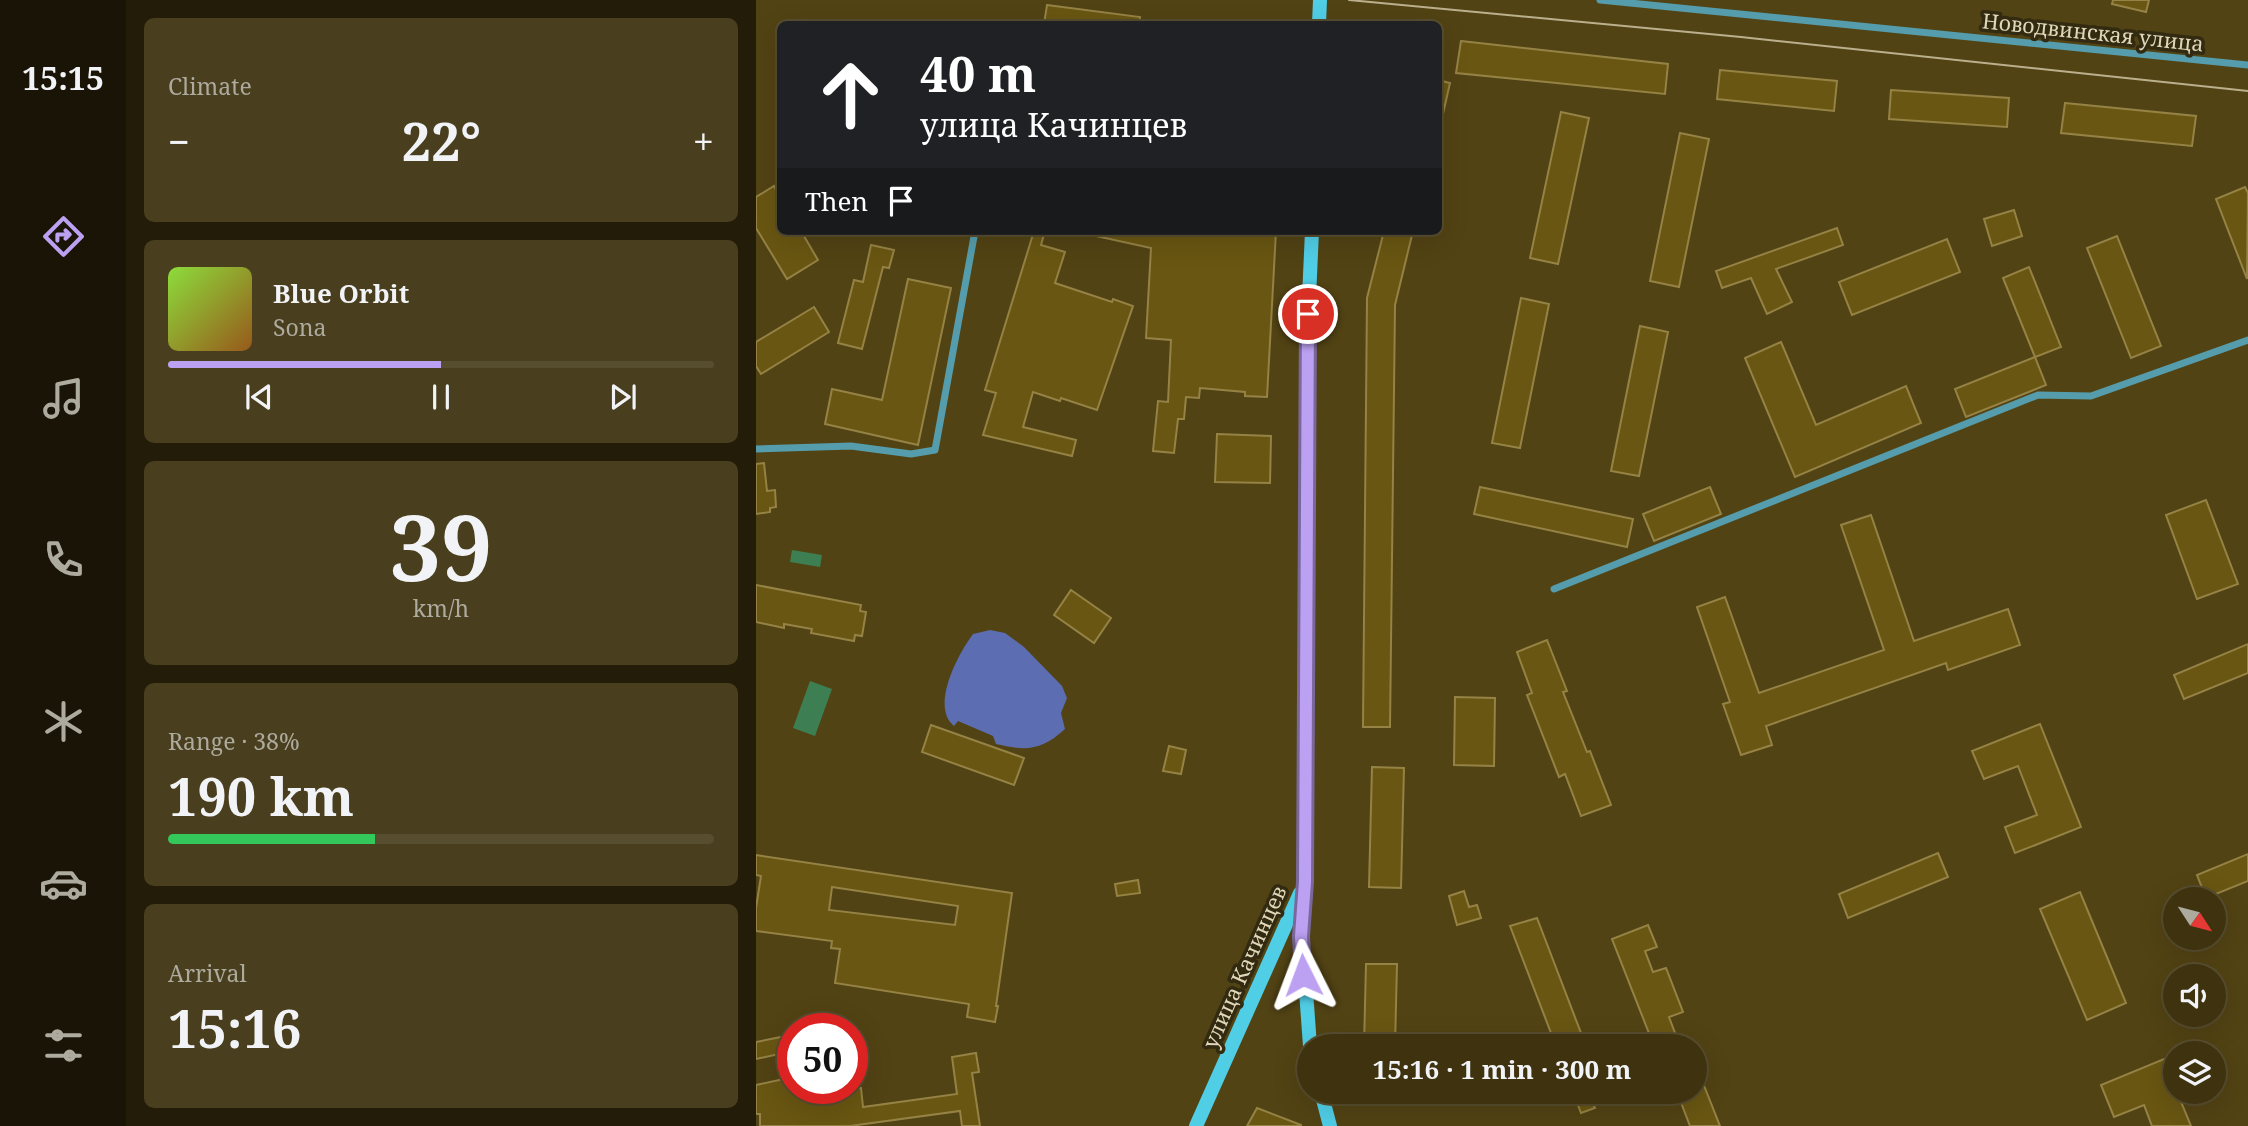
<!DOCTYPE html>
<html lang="en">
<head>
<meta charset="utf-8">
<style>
  :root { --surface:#3e320f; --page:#493e1d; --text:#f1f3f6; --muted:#adaa9e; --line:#574d2f; --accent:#bca0f2 }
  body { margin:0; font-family:"Noto Serif",serif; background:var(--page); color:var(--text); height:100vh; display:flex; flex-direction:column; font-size:26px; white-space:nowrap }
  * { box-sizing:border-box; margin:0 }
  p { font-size:23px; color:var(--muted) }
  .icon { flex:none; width:38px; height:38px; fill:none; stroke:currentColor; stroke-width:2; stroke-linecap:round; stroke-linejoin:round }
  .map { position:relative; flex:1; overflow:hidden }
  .drawer { display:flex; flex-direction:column; gap:18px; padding:18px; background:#221c08; width:630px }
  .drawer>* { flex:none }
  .top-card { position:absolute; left:21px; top:21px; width:665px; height:214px; border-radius:10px; box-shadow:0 7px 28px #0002,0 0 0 2px var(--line); background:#202124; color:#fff; overflow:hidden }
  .needle { width:46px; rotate:126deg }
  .tools { position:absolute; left:1407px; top:887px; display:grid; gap:14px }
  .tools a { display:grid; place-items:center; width:63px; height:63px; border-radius:50%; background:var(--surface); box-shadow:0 7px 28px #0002,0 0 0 2px var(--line); font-size:35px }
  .speed { position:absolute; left:21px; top:1013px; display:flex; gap:14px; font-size:35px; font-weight:700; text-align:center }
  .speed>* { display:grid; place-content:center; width:91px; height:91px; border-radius:50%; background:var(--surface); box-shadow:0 7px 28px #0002,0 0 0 2px var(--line); line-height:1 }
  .speed .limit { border:10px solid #d22; background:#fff; color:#111 }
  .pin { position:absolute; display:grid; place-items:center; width:60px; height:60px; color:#fff; margin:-30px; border:4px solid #fff; border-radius:50%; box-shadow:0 2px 7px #0007 }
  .me { position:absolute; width:77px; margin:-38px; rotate:357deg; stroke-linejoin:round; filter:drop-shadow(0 0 5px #0008) }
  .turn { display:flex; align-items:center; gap:24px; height:147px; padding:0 28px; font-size:32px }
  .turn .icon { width:91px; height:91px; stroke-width:2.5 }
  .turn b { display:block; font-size:49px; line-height:60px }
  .then { display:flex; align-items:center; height:66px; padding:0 28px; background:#0003; gap:14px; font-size:26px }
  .big { font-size:52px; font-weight:700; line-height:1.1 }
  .drawer .tile { flex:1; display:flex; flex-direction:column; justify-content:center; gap:10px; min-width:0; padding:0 24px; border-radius:10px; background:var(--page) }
  .drawer .dial { align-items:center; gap:0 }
  .dial b { font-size:91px; line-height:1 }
  .song { display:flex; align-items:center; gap:21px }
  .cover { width:84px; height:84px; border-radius:10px; background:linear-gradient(135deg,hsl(90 70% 55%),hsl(30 70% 35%)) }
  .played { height:7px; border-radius:4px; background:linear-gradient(90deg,var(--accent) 50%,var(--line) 50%) }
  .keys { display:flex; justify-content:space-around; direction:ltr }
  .heat { display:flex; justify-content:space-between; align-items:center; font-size:38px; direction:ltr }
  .charge { height:10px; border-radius:5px; background:linear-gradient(90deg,#34c759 38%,var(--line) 0) }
  .trip { position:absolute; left:541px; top:1034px; width:410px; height:70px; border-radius:35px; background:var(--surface); box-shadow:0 7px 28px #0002,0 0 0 2px var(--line); font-weight:700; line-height:70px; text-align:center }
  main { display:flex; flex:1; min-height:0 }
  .menu { display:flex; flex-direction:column; width:126px; justify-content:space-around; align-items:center; background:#191406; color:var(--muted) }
  .menu .icon { width:49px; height:49px }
  .menu .current { color:var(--accent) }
  .menu b { font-size:32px; color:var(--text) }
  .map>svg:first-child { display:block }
  .green { fill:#3d7f52 }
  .water { fill:#5c6db1 }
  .building { fill:#695612; stroke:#958245; stroke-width:2; fill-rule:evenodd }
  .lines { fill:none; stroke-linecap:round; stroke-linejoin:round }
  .minor { stroke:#559dac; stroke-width:7 }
  .secondary { stroke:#50cee6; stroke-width:14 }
  .tram { stroke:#bbb08d; stroke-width:2 }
  .route-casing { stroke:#7a689d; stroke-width:18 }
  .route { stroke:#bca0f2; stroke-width:12 }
  .labels { text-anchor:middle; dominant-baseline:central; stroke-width:7; stroke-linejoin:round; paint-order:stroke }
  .street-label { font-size:21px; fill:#e0d6b8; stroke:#332b11 }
</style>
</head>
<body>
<main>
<nav class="menu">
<b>15:15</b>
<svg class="icon current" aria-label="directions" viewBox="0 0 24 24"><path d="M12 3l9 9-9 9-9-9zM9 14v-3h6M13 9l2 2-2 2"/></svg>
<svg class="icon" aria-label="music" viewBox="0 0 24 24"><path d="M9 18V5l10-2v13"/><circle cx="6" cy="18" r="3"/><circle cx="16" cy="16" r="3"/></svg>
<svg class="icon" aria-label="phone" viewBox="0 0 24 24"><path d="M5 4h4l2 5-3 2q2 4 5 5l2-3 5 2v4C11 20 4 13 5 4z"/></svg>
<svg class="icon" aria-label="climate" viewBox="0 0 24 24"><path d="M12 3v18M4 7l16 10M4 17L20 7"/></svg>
<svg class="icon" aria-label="car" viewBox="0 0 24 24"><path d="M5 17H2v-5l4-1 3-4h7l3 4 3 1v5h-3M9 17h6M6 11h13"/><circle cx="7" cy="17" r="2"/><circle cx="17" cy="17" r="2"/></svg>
<svg class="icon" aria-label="filters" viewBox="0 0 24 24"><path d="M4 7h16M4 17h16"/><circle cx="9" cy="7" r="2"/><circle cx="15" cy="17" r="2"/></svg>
</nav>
<section class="drawer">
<div class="tile"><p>Climate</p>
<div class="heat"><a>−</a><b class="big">22°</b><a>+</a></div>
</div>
<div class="tile">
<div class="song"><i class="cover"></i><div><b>Blue Orbit</b><p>Sona</p></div></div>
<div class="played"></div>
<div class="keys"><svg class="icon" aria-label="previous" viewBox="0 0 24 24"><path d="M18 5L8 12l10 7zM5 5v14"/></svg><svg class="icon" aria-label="pause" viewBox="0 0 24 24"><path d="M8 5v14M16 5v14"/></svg><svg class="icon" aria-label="next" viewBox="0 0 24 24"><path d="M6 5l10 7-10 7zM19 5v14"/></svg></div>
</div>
<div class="tile dial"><b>39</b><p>km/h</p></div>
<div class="tile"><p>Range · 38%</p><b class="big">190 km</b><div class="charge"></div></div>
<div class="tile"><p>Arrival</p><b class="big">15:16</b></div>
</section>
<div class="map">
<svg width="1492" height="1126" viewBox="0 0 1492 1126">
  <rect width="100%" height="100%" fill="#524314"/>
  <!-- green -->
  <g class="green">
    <polygon points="36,550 66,555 64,567 34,562"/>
    <polygon points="54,681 76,689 59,736 37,728"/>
  </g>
  <!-- water -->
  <path class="water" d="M 234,630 L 249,633 L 268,647 L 306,686 L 311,698 L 305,713 L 309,729 C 285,751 270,751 240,744 L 237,736 L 202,721 L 198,726 C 174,707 202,654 217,634 Z"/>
  <!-- building -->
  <g class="building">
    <polygon points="1357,0 1393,0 1390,12 1356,4"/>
    <polygon points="291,5 384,17 383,24 288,24"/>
    <polygon points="705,41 912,64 909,94 700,73"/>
    <polygon points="964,70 1081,81 1078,111 961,99"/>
    <polygon points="682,80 694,83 687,114 682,114"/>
    <polygon points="1135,90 1253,98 1251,127 1133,119"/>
    <polygon points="1309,103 1440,116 1436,146 1305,133"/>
    <polygon points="805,112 833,118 802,264 774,258"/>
    <polygon points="924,133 953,139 923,287 894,281"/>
    <polygon points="18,186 24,197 24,231 45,231 62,260 31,279 0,228 0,197"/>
    <polygon points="1489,187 1492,193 1491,279 1460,199"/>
    <polygon points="1258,210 1266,236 1236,246 1228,219"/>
    <polygon points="1081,228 1087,245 1020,269 1036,302 1011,314 995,278 966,288 960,271"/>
    <polygon points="278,231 289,231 285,245 309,252 299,283 356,302 357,299 377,306 341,410 305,398 304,401 277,392 267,427 320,440 316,456 227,435 240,393 229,390"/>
    <polygon points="341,231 520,231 511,397 489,396 489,392 444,388 443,398 430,397 428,419 422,419 418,453 397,451 402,401 412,402 415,340 390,338 395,248 340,236"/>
    <polygon points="628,231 657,231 639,305 634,727 607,727 611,298"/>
    <polygon points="1361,236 1405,346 1375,358 1331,248"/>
    <polygon points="1191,239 1204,272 1096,315 1083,282"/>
    <polygon points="115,245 138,250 133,268 127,267 106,349 82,343 98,280 107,282"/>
    <polygon points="1273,267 1305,347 1279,357 1290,385 1210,417 1199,389 1279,357 1247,278"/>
    <polygon points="152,279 195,288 162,445 69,424 76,389 126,400"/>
    <polygon points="765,298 793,304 764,448 736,443"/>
    <polygon points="58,307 73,332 5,374 0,366 0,342"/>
    <polygon points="884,326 912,332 883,476 855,471"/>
    <polygon points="1025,342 1060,425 1150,386 1165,423 1039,477 989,358"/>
    <polygon points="461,434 515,436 514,483 459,482"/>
    <polygon points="8,463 11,491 19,490 20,507 14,508 14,512 0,514 0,464"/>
    <polygon points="724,487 877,519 871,547 718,514"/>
    <polygon points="954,487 965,514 898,541 887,514"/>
    <polygon points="1450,500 1482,584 1441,599 1410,515"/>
    <polygon points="1115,515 1158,641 1252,609 1264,645 1192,670 1190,663 1010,726 1016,745 985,755 967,704 974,702 941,607 969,597 1003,693 1128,650 1085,525"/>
    <polygon points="0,585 105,605 104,611 110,612 106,636 99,635 98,641 55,633 56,629 28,624 28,628 0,622"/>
    <polygon points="315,590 355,618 338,643 298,615"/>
    <polygon points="791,640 811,691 807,692 831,752 834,751 855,805 825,816 809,774 803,777 771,695 776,693 761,652"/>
    <polygon points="1492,644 1492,673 1428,699 1418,675"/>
    <polygon points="699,697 739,698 738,766 698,765"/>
    <polygon points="1284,724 1325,827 1259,853 1249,827 1281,815 1262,766 1228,779 1216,751"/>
    <polygon points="175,725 268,758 258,785 166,752"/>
    <polygon points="413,746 430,750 425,774 407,771"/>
    <polygon points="616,767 648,768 645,888 613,887"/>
    <polygon points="1182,853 1192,877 1092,918 1083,894"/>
    <polygon points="1492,854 1492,881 1450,898 1441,875"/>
    <path d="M 0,855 L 256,893 L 240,1006 L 242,1006 L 239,1022 L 211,1017 L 213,1004 L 79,983 L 84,949 L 75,948 L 76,941 L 0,931 L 0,908 L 5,876 L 0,875 ZM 76,887 L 202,906 L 199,925 L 73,910 Z"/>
    <polygon points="382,880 384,893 361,896 359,884"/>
    <polygon points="708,891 713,907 721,905 725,918 701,925 693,896"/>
    <polygon points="1324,892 1370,1003 1331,1020 1284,909"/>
    <polygon points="781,918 830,1046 800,1046 754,926"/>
    <polygon points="892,925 901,947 889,951 897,972 910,968 927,1012 913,1017 924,1046 898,1046 856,939"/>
    <polygon points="610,964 641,964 639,1046 608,1046"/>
    <polygon points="35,1035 37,1051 0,1059 0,1042"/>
    <polygon points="220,1053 223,1072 216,1073 224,1126 206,1126 204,1111 94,1126 4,1126 4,1114 0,1114 0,1085 37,1077 37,1088 105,1088 107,1107 201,1094 196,1057"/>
    <polygon points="1408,1059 1419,1092 1421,1092 1435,1126 1396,1126 1388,1105 1358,1117 1345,1085"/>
    <polygon points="947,1083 964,1126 934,1126 921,1092 938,1092 938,1086"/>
    <polygon points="817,1092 867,1092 867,1093 837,1104 839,1108 825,1113"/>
    <polygon points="501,1108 545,1125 545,1126 491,1126"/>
  </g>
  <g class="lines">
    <!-- minor -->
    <g class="minor">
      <polyline points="844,0 1492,65"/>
      <polyline points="0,449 95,446 155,454 179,450 219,231"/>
      <polyline points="798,589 1282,395 1335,396 1492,340"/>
    </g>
    <!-- secondary -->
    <g class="secondary">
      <polyline points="563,24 564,0"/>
      <polyline points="554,1046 546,936 549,882 551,342 556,231"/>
      <polyline points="565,1092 574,1126"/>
      <polyline points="440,1126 544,893"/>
    </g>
    <!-- tram -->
    <polyline class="tram" points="593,0 985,37 1492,91"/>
  </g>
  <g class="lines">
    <!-- route casing -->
    <g class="route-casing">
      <polyline id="route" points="547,975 545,936 549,882 552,314"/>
    </g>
    <!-- route -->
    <use href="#route" class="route"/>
  </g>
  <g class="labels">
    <!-- street labels -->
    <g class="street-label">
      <text transform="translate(1337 32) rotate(6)">Новодвинская улица</text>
      <text transform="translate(488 967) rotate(-66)">улица Качинцев</text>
    </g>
  </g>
</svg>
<div class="tools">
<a><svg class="needle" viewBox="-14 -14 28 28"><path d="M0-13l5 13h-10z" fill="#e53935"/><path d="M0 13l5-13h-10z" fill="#adaa9e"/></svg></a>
<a><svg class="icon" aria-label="sound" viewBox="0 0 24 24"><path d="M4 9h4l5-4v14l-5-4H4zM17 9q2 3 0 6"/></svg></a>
<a><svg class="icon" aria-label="layers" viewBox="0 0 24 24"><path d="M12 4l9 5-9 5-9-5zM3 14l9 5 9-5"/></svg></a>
</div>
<div class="speed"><div class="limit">50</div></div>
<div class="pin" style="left:552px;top:314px;background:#d93025"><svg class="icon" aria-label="arrive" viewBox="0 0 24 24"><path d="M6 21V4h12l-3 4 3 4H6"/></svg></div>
<svg class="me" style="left:547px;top:975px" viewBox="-20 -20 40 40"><path d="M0-17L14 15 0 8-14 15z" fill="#bca0f2" stroke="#fff" stroke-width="4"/></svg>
<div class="trip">15:16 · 1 min · 300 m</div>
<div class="top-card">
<div class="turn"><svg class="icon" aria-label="ahead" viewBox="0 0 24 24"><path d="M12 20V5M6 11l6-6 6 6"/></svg><div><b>40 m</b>улица Качинцев</div></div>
<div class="then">Then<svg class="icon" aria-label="arrive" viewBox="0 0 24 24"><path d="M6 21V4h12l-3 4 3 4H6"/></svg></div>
</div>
</div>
</main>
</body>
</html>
